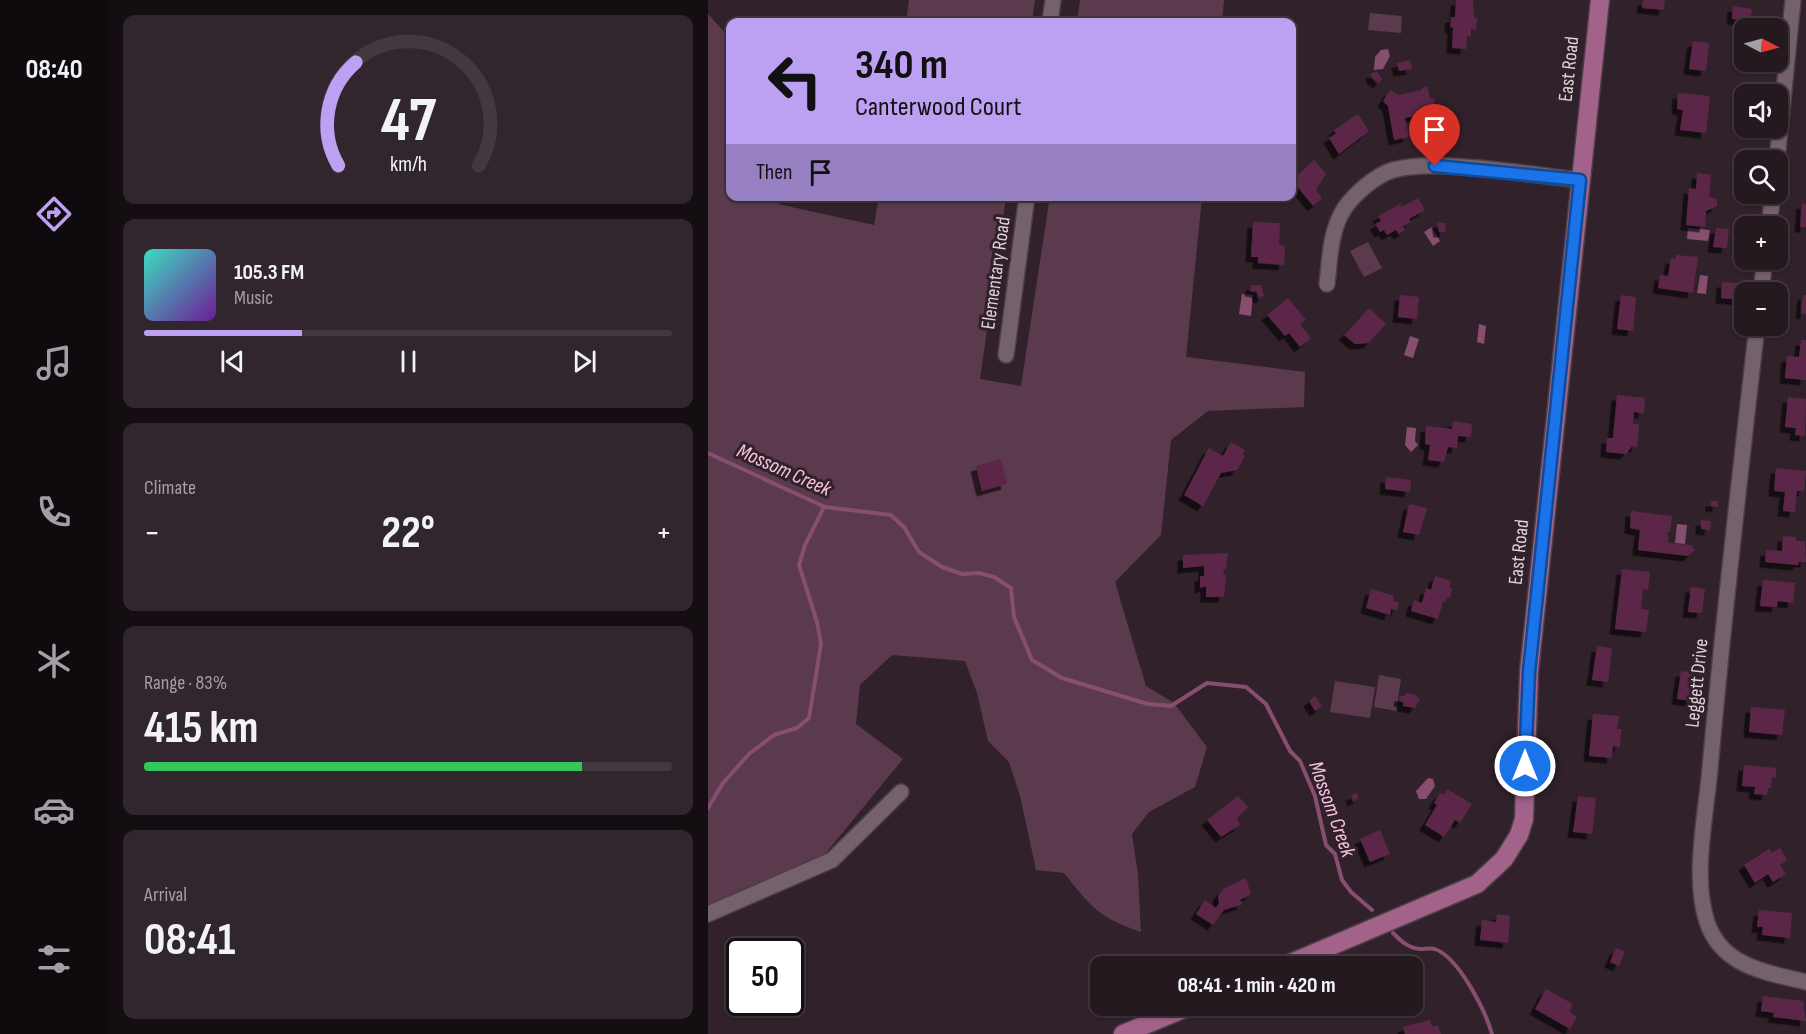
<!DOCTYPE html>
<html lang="en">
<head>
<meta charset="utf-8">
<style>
  :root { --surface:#251920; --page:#31262d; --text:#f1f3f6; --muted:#a3a0a5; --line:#42383e; --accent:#bca0f2 }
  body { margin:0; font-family:"Sofia Sans Condensed",sans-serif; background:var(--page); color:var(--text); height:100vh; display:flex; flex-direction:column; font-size:22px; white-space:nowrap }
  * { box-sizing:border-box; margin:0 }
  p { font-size:20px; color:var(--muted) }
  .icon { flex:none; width:33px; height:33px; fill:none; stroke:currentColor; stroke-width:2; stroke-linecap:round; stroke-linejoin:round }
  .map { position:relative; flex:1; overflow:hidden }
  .panel { display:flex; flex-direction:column; gap:15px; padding:15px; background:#140e12; width:600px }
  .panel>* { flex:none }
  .top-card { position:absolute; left:18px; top:18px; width:570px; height:183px; border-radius:12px; box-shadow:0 2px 4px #0004,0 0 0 2px var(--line); background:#bca0f2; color:#111; overflow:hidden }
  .needle { width:39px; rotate:96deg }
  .buttons { position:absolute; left:1026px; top:18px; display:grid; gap:12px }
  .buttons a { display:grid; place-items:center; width:54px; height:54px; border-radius:12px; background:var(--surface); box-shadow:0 2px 4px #0004,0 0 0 2px var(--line); font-size:30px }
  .speed { position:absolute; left:18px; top:938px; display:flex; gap:12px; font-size:30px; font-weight:700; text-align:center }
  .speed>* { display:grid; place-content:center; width:78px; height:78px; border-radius:50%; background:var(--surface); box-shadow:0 2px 4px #0004,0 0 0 2px var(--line); line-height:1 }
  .speed .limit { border:3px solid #111; border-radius:9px; background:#fff; color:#111 }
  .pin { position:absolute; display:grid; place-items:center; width:51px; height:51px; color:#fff; margin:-62px -26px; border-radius:50% 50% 50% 0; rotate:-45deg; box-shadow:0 0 6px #0007 }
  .pin .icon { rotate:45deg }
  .me { position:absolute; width:66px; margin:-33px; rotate:0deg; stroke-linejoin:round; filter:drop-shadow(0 0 4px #0008) }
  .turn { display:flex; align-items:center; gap:21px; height:126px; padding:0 30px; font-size:27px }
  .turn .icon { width:78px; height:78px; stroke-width:2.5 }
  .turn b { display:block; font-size:42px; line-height:51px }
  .then { display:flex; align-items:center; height:57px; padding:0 30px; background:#0003; gap:12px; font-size:22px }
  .big { font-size:45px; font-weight:700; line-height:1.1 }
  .panel .tile { flex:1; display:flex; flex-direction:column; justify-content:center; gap:9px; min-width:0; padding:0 21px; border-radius:12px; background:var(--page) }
  .panel .dial { align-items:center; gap:0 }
  .dial svg { height:156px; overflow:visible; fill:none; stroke:var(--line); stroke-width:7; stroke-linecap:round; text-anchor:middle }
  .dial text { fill:var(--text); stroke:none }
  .song { display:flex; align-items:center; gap:18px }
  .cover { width:72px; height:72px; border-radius:9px; background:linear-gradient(135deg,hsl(170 70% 55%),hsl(280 70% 35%)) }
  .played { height:6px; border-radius:3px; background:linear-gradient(90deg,var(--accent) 30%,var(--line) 30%) }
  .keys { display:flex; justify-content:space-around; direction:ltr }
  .heat { display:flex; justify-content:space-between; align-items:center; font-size:33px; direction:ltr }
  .charge { height:9px; border-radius:4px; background:linear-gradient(90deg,#34c759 83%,var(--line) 0) }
  .trip { position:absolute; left:382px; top:956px; width:333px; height:60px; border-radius:12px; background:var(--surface); box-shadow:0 2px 4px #0004,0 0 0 2px var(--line); font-weight:700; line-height:60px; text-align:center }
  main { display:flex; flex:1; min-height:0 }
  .tabs { display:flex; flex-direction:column; width:108px; justify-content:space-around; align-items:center; background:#0f0a0d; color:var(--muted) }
  .tabs .icon { width:42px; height:42px }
  .tabs .selected { color:var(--accent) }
  .tabs b { font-size:27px; color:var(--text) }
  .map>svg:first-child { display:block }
  .green { fill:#5b3a4d }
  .water { fill:#874e70 }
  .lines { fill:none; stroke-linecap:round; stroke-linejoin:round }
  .stream { stroke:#874e70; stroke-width:4 }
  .building { fill:#5c2848; filter:url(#shadow) }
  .minor-casing { stroke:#4b3e45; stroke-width:18 }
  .major-casing { stroke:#4b3e45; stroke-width:21 }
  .minor { stroke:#74616b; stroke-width:15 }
  .major { stroke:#a3628a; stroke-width:18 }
  .route-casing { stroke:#114b97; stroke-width:15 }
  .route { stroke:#1a73e8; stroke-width:10 }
  .labels { text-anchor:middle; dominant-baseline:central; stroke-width:6; stroke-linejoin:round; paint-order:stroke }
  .street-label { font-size:20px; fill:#ded3d8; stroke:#31212a }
  .water-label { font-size:21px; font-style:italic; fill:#f7c3e0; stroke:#31212a }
</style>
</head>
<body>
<main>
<nav class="tabs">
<b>08:40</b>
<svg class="icon selected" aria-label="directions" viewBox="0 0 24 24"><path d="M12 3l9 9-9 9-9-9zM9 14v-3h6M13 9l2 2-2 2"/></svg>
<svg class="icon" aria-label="music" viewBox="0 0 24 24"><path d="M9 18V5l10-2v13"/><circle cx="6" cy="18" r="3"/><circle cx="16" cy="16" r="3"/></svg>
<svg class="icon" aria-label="phone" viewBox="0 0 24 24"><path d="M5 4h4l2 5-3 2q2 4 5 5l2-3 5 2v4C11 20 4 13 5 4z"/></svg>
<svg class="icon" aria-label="climate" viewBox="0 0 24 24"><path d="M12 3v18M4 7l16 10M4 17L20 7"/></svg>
<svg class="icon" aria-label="car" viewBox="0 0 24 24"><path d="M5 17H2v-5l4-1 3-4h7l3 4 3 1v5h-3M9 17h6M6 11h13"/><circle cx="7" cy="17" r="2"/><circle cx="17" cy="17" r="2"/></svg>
<svg class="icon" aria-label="filters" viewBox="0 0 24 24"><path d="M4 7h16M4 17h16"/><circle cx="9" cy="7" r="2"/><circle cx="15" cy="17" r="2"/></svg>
</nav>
<section class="panel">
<div class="tile dial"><svg viewBox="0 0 100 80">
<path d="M14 69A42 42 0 1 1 86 69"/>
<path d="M14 69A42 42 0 0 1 23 16" stroke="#bca0f2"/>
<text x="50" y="56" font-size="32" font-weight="700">47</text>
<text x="50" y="72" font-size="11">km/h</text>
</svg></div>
<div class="tile">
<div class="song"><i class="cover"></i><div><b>105.3 FM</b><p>Music</p></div></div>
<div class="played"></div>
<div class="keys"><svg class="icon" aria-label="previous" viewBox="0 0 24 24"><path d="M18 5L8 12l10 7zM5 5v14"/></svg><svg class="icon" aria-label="pause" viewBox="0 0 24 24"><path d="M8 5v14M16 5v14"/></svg><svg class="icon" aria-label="next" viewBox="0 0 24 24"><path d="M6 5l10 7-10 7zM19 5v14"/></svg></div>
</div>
<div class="tile"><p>Climate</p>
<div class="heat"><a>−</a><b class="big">22°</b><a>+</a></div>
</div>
<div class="tile"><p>Range · 83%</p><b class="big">415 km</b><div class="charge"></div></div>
<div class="tile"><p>Arrival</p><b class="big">08:41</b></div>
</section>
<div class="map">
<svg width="1098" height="1034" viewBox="0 0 1098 1034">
  <defs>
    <filter id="shadow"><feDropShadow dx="-5.5" dy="5.5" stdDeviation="0" flood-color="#0009"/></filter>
  </defs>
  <rect width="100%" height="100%" fill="#31212a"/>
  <!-- green -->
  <g class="green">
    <polygon points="201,0 327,0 324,22 198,22"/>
    <polygon points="372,0 516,0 514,22 369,22"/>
    <polygon points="662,13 694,16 693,33 660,30"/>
    <path d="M 0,14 L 22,38 L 22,196 L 68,197 L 70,204 L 166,225 L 171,197 L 298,197 L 272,379 L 313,386 L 342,196 L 494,197 L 478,357 L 597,372 L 596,407 L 500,411 L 463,440 L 453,535 L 407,582 L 438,686 L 466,703 L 499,747 L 487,787 L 441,812 L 424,834 L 430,875 L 433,932 C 390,917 384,908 356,873 L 328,870 L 312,796 L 301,762 L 280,741 L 269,693 L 257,661 L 184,655 L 152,685 L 148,724 L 195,759 L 117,854 L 0,905 Z"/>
    <polygon points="660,242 674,268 656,277 642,251"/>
    <polygon points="671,675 693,679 688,711 666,707"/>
    <polygon points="627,681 667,687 662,718 622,712"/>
  </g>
  <!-- water -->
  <g class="water">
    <polygon points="680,49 682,56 675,69 666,70 667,57 673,50"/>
    <polygon points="724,227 732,241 725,246 716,232"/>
    <polygon points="980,228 1002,230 1000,241 979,239"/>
    <polygon points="992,275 1000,276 998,294 989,293"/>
    <polygon points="534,294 545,295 543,316 531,314"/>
    <polygon points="771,324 778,326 776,344 769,342"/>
    <polygon points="702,336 711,339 705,358 696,355"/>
    <polygon points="699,427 708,428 707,441 710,445 703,452 697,445"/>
    <polygon points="969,524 979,525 977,544 967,543"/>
    <polygon points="720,778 725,779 727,786 718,799 711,799 708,791"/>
  </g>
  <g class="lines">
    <!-- stream -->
    <g class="stream">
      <polyline points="0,453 117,507 183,515 196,527 211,552 234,567 254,574 271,573 286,577 303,588 306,617 324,660 354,678 440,704 463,706 499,683 538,687 558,704 582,751 592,761 607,796 618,845 627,854 634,880 643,892 664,910"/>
      <polyline points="0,808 15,783 41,754 66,735 89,728 101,718 113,644 109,622 91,565 97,545 116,507"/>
      <path d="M 685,933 C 693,941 700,948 712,949 C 717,949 723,948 727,949 C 751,958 777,1010 784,1034"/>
    </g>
  </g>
  <!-- building -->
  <g class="building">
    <polygon points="748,0 765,0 766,18 769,18 768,30 763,29 763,36 759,36 758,49 744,48 745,28 742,27 743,17 747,17"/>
    <polygon points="935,0 957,0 956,10 934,8"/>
    <polygon points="1025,6 1044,9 1042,21 1024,19"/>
    <polygon points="73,18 86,19 86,22 72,22"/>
    <polygon points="985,41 1001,43 998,71 981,69"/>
    <polygon points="702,60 704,69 691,71 689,63"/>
    <polygon points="669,72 674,79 671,83 664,78 663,73"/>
    <polygon points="717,86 720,88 722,99 726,98 728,112 697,118 701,137 686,140 680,106 675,101 682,90 691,95 713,90"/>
    <polygon points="970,93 1002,96 998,133 972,130 975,110 969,109"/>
    <polygon points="650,114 661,131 631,154 621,138 628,133 626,130"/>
    <polygon points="606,160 618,174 608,190 614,198 605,206 584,180"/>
    <polygon points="989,173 1003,175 1001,196 1009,200 1009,206 998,211 997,227 978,225 981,188 988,189"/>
    <polygon points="710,198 717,210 701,219 703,222 695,226 697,230 691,234 688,230 679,235 676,230 672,232 667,224 673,221 670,216 692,204 694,207"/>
    <polygon points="1094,203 1098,204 1098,227 1092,227"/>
    <polygon points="545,222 572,223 571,245 577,246 576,265 550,263 550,257 543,257"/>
    <polygon points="729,222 738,223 737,232 731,232"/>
    <polygon points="1008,228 1021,229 1019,248 1005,247"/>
    <polygon points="968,255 990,257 985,293 950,288 952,275 960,276 963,258 968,259"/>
    <polygon points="1014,282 1038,284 1036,300 1013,298"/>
    <polygon points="543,285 553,285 556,296 551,298 549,292 542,291"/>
    <polygon points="692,295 711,297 709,319 690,317"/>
    <polygon points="913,295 928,297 925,331 909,329"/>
    <polygon points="1095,295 1098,295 1098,314 1093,313"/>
    <polygon points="580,298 598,320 592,324 603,338 592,347 581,333 577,336 559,315"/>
    <polygon points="661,308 678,324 661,343 647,344 636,335"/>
    <polygon points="1093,340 1098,340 1098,380 1077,378 1079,356 1091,357"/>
    <polygon points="909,395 937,398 936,413 926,412 925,424 931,424 929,447 924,446 918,454 898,452 899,438 905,438"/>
    <polygon points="1080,397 1098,399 1097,436 1087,435 1088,428 1077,427"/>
    <polygon points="745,421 764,424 763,437 750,436 749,448 740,447 736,462 720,460 722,445 717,444 718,426 744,429"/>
    <polygon points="523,442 537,450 534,455 537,456 529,470 513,473 495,506 476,495 501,448 515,456"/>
    <polygon points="293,459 299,484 274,491 268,466"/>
    <polygon points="1068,468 1098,471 1096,491 1089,491 1087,512 1075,511 1077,492 1066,491"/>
    <polygon points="678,477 703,480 702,492 677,489"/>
    <polygon points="1003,501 1010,501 1010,507 1003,506"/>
    <polygon points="701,504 719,508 711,535 695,532"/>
    <polygon points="923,511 964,516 962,532 959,532 961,543 983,545 987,550 980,556 930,550 932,530 922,528"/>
    <polygon points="993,520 1003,521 1002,530 993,529"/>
    <polygon points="1075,536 1088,537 1088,541 1097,541 1098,562 1091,562 1090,565 1057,562 1058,550 1074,551"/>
    <polygon points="520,553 518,569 515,569 518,579 516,597 498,597 498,586 492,588 492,576 496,576 496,566 475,568 475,555"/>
    <polygon points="914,569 942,572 940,590 935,589 933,609 941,610 938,632 907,629"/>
    <polygon points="727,576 743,581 741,587 744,588 742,598 739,597 737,603 735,602 730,619 703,611 706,600 714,603 718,588 723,590"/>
    <polygon points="1055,580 1087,583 1085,603 1070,601 1069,607 1052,606"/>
    <polygon points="983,587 997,589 994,613 980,612"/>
    <polygon points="663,589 686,596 685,601 691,602 689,610 683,609 682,615 658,608"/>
    <polygon points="889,646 904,648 900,682 884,680"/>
    <polygon points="973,671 987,673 983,701 969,699"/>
    <polygon points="697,693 709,695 709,698 712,699 707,708 695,706 695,702 691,701 692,696 697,696"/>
    <polygon points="607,696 614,706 607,711 601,701"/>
    <polygon points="1043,707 1077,710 1074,735 1041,732"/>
    <polygon points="885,714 911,716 909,729 913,729 912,747 905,746 904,758 881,756"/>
    <polygon points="1036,765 1068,768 1068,778 1064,777 1063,788 1060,788 1059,795 1046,794 1047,787 1034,786"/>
    <polygon points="739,789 764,804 752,823 747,820 736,837 717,825 729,805 726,803 732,793 736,795"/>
    <polygon points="649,793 651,798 645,801 643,795"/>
    <polygon points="530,796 540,807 529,818 532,825 513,837 499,820"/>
    <polygon points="870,796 888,798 884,834 865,832"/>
    <polygon points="672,830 682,854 662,862 652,839"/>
    <polygon points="1072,848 1079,860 1072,865 1078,874 1065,882 1060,874 1047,883 1036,865 1061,849 1064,853"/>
    <polygon points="538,878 543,894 532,900 535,904 516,910 505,925 488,914 497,900 508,908 511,903 510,896 515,889"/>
    <polygon points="1051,910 1084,913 1082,938 1054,935 1055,927 1049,927"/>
    <polygon points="789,914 802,916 800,943 772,940 774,920 788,922"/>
    <polygon points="908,948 917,952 911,966 902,962"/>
    <polygon points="838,989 865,1004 861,1012 869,1017 862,1029 827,1009"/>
    <polygon points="1055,996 1095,1001 1098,1021 1065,1017 1066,1013 1053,1011"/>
    <polygon points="722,1020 724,1027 730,1025 733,1034 697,1034 695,1027"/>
  </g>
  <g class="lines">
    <!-- minor casing -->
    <g class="minor-casing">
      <g id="minor">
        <polyline points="342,22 345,0"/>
        <polyline points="1069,160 1085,0"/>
        <polyline points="1061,226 1065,194"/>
        <path d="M 619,284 C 622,259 622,231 636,209 C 646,194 668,175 685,170 C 731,158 822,175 872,180"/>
        <polyline points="1053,292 1057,260"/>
        <path d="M 1049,326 C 1032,473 1015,621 1002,769 C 998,815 984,877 999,922 C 1014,967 1058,972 1098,982"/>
        <polyline points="298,355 319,196"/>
        <polyline points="0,914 124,860 193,792"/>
      </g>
    </g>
    <!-- major casing -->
    <g class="major-casing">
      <g id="major">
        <polyline points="576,966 769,884 796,859 811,835 816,819 821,672 892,0"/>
        <polyline points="415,1034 485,1005"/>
      </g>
    </g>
    <!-- minor -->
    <use href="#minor" class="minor"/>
    <!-- major -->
    <use href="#major" class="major"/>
  </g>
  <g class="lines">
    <!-- route casing -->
    <g class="route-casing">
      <polyline id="route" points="727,166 872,180 821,672 817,766"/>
    </g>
    <!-- route -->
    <use href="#route" class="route"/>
  </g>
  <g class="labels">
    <!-- street labels -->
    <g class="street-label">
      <text transform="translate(861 69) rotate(-84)">East Road</text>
      <text transform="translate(288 273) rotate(-82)">Elementary Road</text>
      <text transform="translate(811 552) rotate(-84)">East Road</text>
      <text transform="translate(989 683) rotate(-84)">Leggett Drive</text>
    </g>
    <!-- water labels -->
    <g class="water-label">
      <text transform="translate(76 470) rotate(24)">Mossom Creek</text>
      <text transform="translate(624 809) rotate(70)">Mossom Creek</text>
    </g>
  </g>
</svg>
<div class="buttons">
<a><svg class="needle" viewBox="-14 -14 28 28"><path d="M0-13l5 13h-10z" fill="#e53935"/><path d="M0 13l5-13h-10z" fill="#a3a0a5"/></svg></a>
<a><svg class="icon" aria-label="sound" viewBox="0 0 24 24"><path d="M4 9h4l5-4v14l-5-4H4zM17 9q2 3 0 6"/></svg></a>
<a><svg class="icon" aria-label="search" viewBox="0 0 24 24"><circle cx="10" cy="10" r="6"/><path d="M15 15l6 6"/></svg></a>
<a>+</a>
<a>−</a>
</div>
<div class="speed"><div class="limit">50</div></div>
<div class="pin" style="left:727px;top:166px;background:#d93025"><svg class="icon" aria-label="arrive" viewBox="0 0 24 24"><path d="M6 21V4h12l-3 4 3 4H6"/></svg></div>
<svg class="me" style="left:817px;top:766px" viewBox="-20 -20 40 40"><circle r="17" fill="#1a73e8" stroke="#fff" stroke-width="3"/><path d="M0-11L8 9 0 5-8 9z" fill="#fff"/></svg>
<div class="trip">08:41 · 1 min · 420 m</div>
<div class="top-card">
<div class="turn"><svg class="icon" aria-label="left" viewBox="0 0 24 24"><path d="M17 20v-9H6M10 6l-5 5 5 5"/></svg><div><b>340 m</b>Canterwood Court</div></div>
<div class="then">Then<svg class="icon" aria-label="arrive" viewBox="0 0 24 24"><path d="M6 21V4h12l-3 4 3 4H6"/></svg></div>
</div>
</div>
</main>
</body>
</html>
